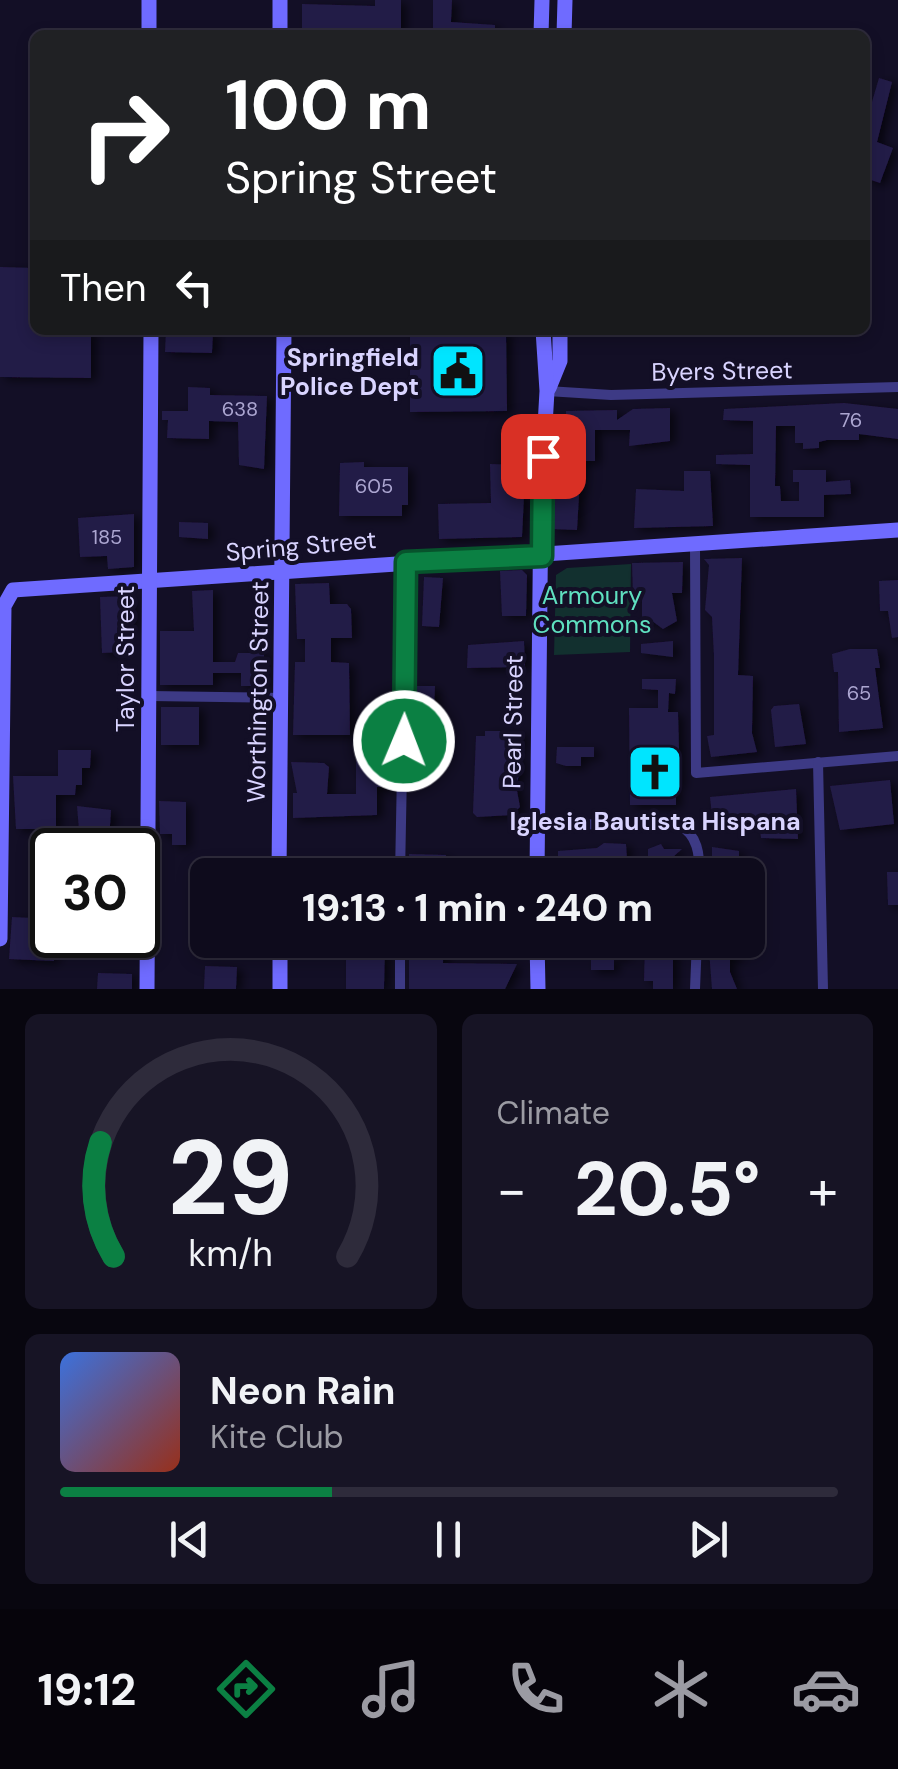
<!DOCTYPE html>
<html lang="en">
<head>
<meta charset="utf-8">
<style>
  :root { --surface:#0e0b1c; --page:#171425; --text:#f1f3f6; --muted:#9b9ba3; --line:#2e2b3b; --accent:#0b8043 }
  body { margin:0; font-family:"DM Sans",sans-serif; background:var(--page); color:var(--text); height:100vh; display:flex; flex-direction:column; font-size:38px; white-space:nowrap }
  * { box-sizing:border-box; margin:0 }
  p { font-size:32px; color:var(--muted) }
  .icon { flex:none; width:55px; height:55px; fill:none; stroke:currentColor; stroke-width:2; stroke-linecap:round; stroke-linejoin:round }
  .map { position:relative; height:989px; overflow:hidden }
  .drawer { display:flex; flex-direction:column; gap:25px; padding:25px; background:#08060f; flex:1 }
  .drawer>* { flex:none }
  .banner { position:absolute; left:30px; top:30px; width:840px; height:305px; border-radius:15px; box-shadow:0 5px 15px #0003,0 0 0 2px var(--line); background:#202124; color:#fff; overflow:hidden }
  .speed { position:absolute; left:30px; top:828px; display:flex; gap:20px; font-size:50px; font-weight:700; text-align:center }
  .speed>* { display:grid; place-content:center; width:130px; height:130px; border-radius:50%; background:var(--surface); box-shadow:0 5px 15px #0003,0 0 0 2px var(--line); line-height:1 }
  .speed .limit { border:5px solid #111; border-radius:15px; background:#fff; color:#111 }
  .pin { position:absolute; display:grid; place-items:center; width:85px; height:85px; color:#fff; margin:-42px; border-radius:20px; box-shadow:0 5px 15px #0006 }
  .me { position:absolute; width:110px; margin:-55px; rotate:1deg; stroke-linejoin:round; filter:drop-shadow(0 0 8px #0008) }
  .turn { display:flex; align-items:center; gap:35px; height:210px; padding:0 30px; font-size:45px }
  .turn .icon { width:130px; height:130px; stroke-width:2.5 }
  .turn b { display:block; font-size:70px; line-height:85px }
  .then { display:flex; align-items:center; height:95px; padding:0 30px; background:#0003; gap:20px; font-size:38px }
  .big { font-size:75px; font-weight:800; line-height:1.1 }
  .drawer .widget { flex:1; display:flex; flex-direction:column; justify-content:center; gap:15px; min-width:0; padding:0 35px; border-radius:15px; background:var(--page) }
  .drawer .dial { align-items:center; gap:0 }
  .dial svg { height:260px; overflow:visible; fill:none; stroke:var(--line); stroke-width:7; stroke-linecap:round; text-anchor:middle }
  .dial text { fill:var(--text); stroke:none }
  .song { display:flex; align-items:center; gap:30px }
  .cover { width:120px; height:120px; border-radius:15px; background:linear-gradient(135deg,hsl(220 70% 55%),hsl(10 70% 35%)) }
  .played { height:10px; border-radius:5px; background:linear-gradient(90deg,var(--accent) 35%,var(--line) 35%) }
  .keys { display:flex; justify-content:space-around; direction:ltr }
  .heat { display:flex; justify-content:space-between; align-items:center; font-size:55px; direction:ltr }
  .drawer .tiles { flex:1; display:grid; gap:25px; grid-template-columns:1fr 1fr }
  .widget:last-child { grid-column:span 2 }
  .trip { position:absolute; left:190px; top:858px; width:575px; height:100px; border-radius:15px; background:var(--surface); box-shadow:0 5px 15px #0003,0 0 0 2px var(--line); font-weight:800; line-height:100px; text-align:center }
  .tab-bar { display:flex; height:160px; justify-content:space-around; align-items:center; background:#06040b; color:var(--muted) }
  .tab-bar .icon { width:70px; height:70px }
  .tab-bar .selected { color:var(--accent) }
  .tab-bar b { font-size:45px; color:var(--text) }
  .map>svg:first-child { display:block }
  .green { fill:#12302f }
  .building { fill:#241b47; filter:url(#shadow) }
  .lines { fill:none; stroke-linecap:round; stroke-linejoin:round }
  .street { stroke:#3d3a85; stroke-width:10 }
  .secondary { stroke:#6f6bff; stroke-width:15 }
  .route-casing { stroke:#07532c; stroke-width:25 }
  .route { stroke:#0b8043; stroke-width:18 }
  .labels { text-anchor:middle; dominant-baseline:central; stroke-width:8; stroke-linejoin:round; paint-order:stroke }
  .number-label { font-size:20px; fill:#aca6d1 }
  .poi-label { font-size:25px; font-weight:bold; fill:#d9d4ff; stroke:#130f26; text-anchor:end }
  .street-label { font-size:25px; fill:#d9d4ff; stroke:#130f26 }
  .park-label { font-size:25px; fill:#5fe0c0; stroke:#130f26 }
</style>
</head>
<body>
<div class="map">
<svg width="898" height="989" viewBox="0 0 898 989">
  <defs>
    <filter id="shadow"><feDropShadow dx="5.5" dy="3" stdDeviation="5" flood-color="#0009"/></filter>
  </defs>
  <rect width="100%" height="100%" fill="#130f26"/>
  <!-- green -->
  <polygon class="green" points="631,564 630,652 554,655 556,575 567,568"/>
  <!-- building -->
  <g class="building">
    <polygon points="375,0 401,0 401,35 302,35 302,4 375,6"/>
    <polygon points="433,0 452,0 451,22 495,25 495,35 433,35"/>
    <polygon points="879,78 892,82 877,142 893,148 880,183 865,178 865,126"/>
    <polygon points="0,267 35,268 35,330 91,330 91,378 0,377"/>
    <polygon points="166,330 213,332 212,353 165,352"/>
    <polygon points="410,330 506,330 507,411 410,412"/>
    <polygon points="188,387 210,388 210,395 267,396 264,469 239,465 238,422 209,421 209,439 167,438 168,420 162,420 162,411 188,411"/>
    <polygon points="844,403 898,409 898,439 859,434 859,440 827,440 819,442 819,448 803,449 803,443 795,443 795,426 776,426 775,486 780,486 781,501 799,501 799,482 793,482 793,470 826,470 826,482 850,480 851,494 824,495 824,517 750,517 750,465 716,464 716,455 753,454 753,421 723,420 724,409"/>
    <polygon points="670,408 670,441 629,446 630,430 595,430 595,461 581,461 577,530 552,529 553,477 567,477 566,411 617,410 617,420 633,409"/>
    <polygon points="364,462 364,467 408,467 408,505 402,505 402,516 339,516 340,463"/>
    <polygon points="490,464 519,465 519,478 502,478 524,496 522,537 439,539 438,504 491,503"/>
    <polygon points="684,471 710,471 713,526 634,528 636,489 684,491"/>
    <polygon points="134,514 134,567 108,569 107,556 80,557 78,518"/>
    <polygon points="179,522 208,523 208,539 179,537"/>
    <polygon points="742,558 738,675 753,676 752,733 757,752 711,757 707,736 714,735 714,656 712,617 705,610 709,565 704,559"/>
    <polygon points="683,562 682,593 672,593 677,621 663,629 652,621 642,622 642,594 633,594 632,563"/>
    <polygon points="522,570 527,575 526,616 502,616 500,571"/>
    <polygon points="424,577 443,578 439,627 422,626"/>
    <polygon points="898,580 898,637 892,638 888,611 880,611 879,581"/>
    <polygon points="329,583 330,604 347,604 351,609 352,638 331,638 331,662 349,663 350,735 293,735 295,662 305,662 305,639 297,639 295,584"/>
    <polygon points="213,590 213,662 235,662 238,653 264,653 264,686 241,686 241,673 213,673 213,685 160,685 160,631 194,631 192,591"/>
    <polygon points="131,596 133,626 121,626 122,652 102,653 100,597"/>
    <polygon points="524,641 525,667 467,668 468,645"/>
    <polygon points="673,641 673,657 641,653 641,644"/>
    <polygon points="850,649 877,649 880,668 875,668 883,728 839,732 838,672 834,672 832,654"/>
    <polygon points="642,679 676,679 675,694 669,693 668,712 678,712 680,785 676,785 676,805 630,805 629,708 658,708 658,690 642,689"/>
    <polygon points="415,686 435,686 434,709 414,708"/>
    <polygon points="799,704 806,744 775,747 771,710 774,706"/>
    <rect x="161" y="707" width="38" height="38"/>
    <polygon points="412,729 434,730 434,740 411,740"/>
    <polygon points="485,731 522,731 522,745 516,752 522,766 516,785 520,807 512,815 477,817 473,813 476,736 485,736"/>
    <polygon points="557,747 594,747 594,757 581,757 581,766 566,766 556,763"/>
    <polygon points="58,750 91,750 90,768 82,768 82,785 76,785 75,795 56,795 56,829 16,829 13,776 58,776"/>
    <polygon points="356,760 376,760 376,774 387,774 387,787 377,787 377,815 293,818 293,793 297,793 291,762 324,763 329,767 327,794 356,794"/>
    <polygon points="890,780 894,824 840,830 830,786"/>
    <polygon points="796,789 798,839 761,838 759,819 725,823 725,814 712,815 710,797"/>
    <polygon points="159,801 186,802 186,845 172,845 172,834 160,834"/>
    <polygon points="77,806 111,810 109,842 80,842"/>
    <polygon points="604,843 626,844 628,875 599,875 599,861 577,860 577,873 558,873 558,851 597,848"/>
    <polygon points="661,844 664,849 682,849 673,857 675,870 671,875 648,874 648,849"/>
    <polygon points="712,847 739,851 739,872 712,875"/>
    <polygon points="409,854 446,855 446,875 409,875"/>
    <polygon points="887,872 898,872 898,905 888,905"/>
    <polygon points="12,917 52,919 54,961 9,959"/>
    <polygon points="409,940 444,940 443,963 517,964 505,989 409,989"/>
    <rect x="614" y="940" width="12" height="17"/>
    <polygon points="673,940 673,989 653,989 653,981 644,981 645,942"/>
    <polygon points="714,940 732,940 730,946 740,958 730,958 730,972 737,989 712,989 709,950"/>
    <polygon points="346,942 385,944 384,989 346,989"/>
    <rect x="591" y="958" width="23" height="12"/>
    <polygon points="205,966 237,967 236,989 204,989"/>
    <polygon points="98,973 132,974 132,989 97,989"/>
  </g>
  <g class="lines">
    <!-- street -->
    <g class="street">
      <polyline points="547,391 611,395 898,387"/>
      <polyline points="695,545 696,773 898,756"/>
      <polyline points="150,696 282,698"/>
      <polyline points="818,762 823,989"/>
      <path d="M 537,824 L 678,825 C 698,834 700,855 699,875"/>
      <polyline points="400,875 406,562"/>
      <polyline points="400,940 400,989"/>
      <polyline points="695,989 697,940"/>
    </g>
    <!-- secondary -->
    <g class="secondary">
      <polyline points="149,0 149,35"/>
      <polyline points="280,35 280,0"/>
      <polyline points="541,35 542,0"/>
      <polyline points="564,35 565,0"/>
      <polyline points="549,388 560,361 560,330"/>
      <polyline points="279,875 284,330"/>
      <polyline points="537,875 541,495 547,391 543,330"/>
      <polyline points="0,939 4,606 13,590 898,530"/>
      <polyline points="537,940 538,989"/>
      <polyline points="147,989 151,330"/>
      <polyline points="280,989 280,940"/>
    </g>
  </g>
  <g class="lines">
    <!-- route casing -->
    <g class="route-casing">
      <polyline id="route" points="404,741 406,562 542,556 543,456"/>
    </g>
    <!-- route -->
    <use href="#route" class="route"/>
  </g>
  <!-- icons -->
  <defs>
    <g id="civic-square" transform="scale(2.875)"><rect x="-9" y="-9" width="18" height="18" rx="4" fill="#00e5ff" stroke="#130f26"/><path d="M-.6-6.5H3V-4.5H.6V-3L4-1V1h2V6H-6V1h2V-1L-.6-3ZM-1.2 2.5V6h2.4V2.5Z" fill="#111"/></g>
    <g id="church-square" transform="scale(2.875)"><rect x="-9" y="-9" width="18" height="18" rx="4" fill="#00e5ff" stroke="#130f26"/><path d="M-1.2-6h2.4v3.5h3.3v2.4h-3.3V6h-2.4V-.1h-3.3v-2.4h3.3Z" fill="#111"/></g>
  </defs>
  <g fill-rule="evenodd">
    <use href="#civic-square" x="458" y="371"/>
    <use href="#church-square" x="655" y="772"/>
  </g>
  <g class="labels">
    <!-- number labels -->
    <g class="number-label">
      <text x="240" y="409">638</text>
      <text x="851" y="420">76</text>
      <text x="374" y="486">605</text>
      <text x="107" y="537">185</text>
      <text x="859" y="693">65</text>
    </g>
    <!-- poi labels -->
    <g class="poi-label">
      <text x="419" y="357">Springfield<tspan x="419" dy="29">Police Dept</tspan></text>
      <text x="655" y="821" text-anchor="middle">Iglesia Bautista Hispana</text>
    </g>
    <!-- street labels -->
    <g class="street-label">
      <text transform="translate(722 371) rotate(-1)">Byers Street</text>
      <text transform="translate(301 546) rotate(-5)">Spring Street</text>
      <text transform="translate(125 659) rotate(-90)">Taylor Street</text>
      <text transform="translate(258 692) rotate(-89)">Worthington Street</text>
      <text transform="translate(513 722) rotate(-89)">Pearl Street</text>
    </g>
    <!-- park labels -->
    <g class="park-label">
      <text x="592" y="595">Armoury<tspan x="592" dy="29">Commons</tspan></text>
    </g>
  </g>
</svg>
<div class="speed"><div class="limit">30</div></div>
<div class="pin" style="left:543px;top:456px;background:#d93025"><svg class="icon" aria-label="arrive" viewBox="0 0 24 24"><path d="M6 21V4h12l-3 4 3 4H6"/></svg></div>
<svg class="me" style="left:404px;top:741px" viewBox="-20 -20 40 40"><circle r="17" fill="#0b8043" stroke="#fff" stroke-width="3"/><path d="M0-11L8 9 0 5-8 9z" fill="#fff"/></svg>
<div class="trip">19:13 · 1 min · 240 m</div>
<div class="banner">
<div class="turn"><svg class="icon" aria-label="right" viewBox="0 0 24 24"><path d="M7 20v-9h11M14 6l5 5-5 5"/></svg><div><b>100 m</b>Spring Street</div></div>
<div class="then">Then<svg class="icon" aria-label="left" viewBox="0 0 24 24"><path d="M17 20v-9H6M10 6l-5 5 5 5"/></svg></div>
</div>
</div>
<section class="drawer">
<div class="tiles">
<div class="widget dial"><svg viewBox="0 0 100 80">
<path d="M14 69A42 42 0 1 1 86 69"/>
<path d="M14 69A42 42 0 0 1 10 34" stroke="#0b8043"/>
<text x="50" y="56" font-size="32" font-weight="700">29</text>
<text x="50" y="72" font-size="11">km/h</text>
</svg></div>
<div class="widget"><p>Climate</p>
<div class="heat"><a>−</a><b class="big">20.5°</b><a>+</a></div>
</div>
<div class="widget">
<div class="song"><i class="cover"></i><div><b>Neon Rain</b><p>Kite Club</p></div></div>
<div class="played"></div>
<div class="keys"><svg class="icon" aria-label="previous" viewBox="0 0 24 24"><path d="M18 5L8 12l10 7zM5 5v14"/></svg><svg class="icon" aria-label="pause" viewBox="0 0 24 24"><path d="M8 5v14M16 5v14"/></svg><svg class="icon" aria-label="next" viewBox="0 0 24 24"><path d="M6 5l10 7-10 7zM19 5v14"/></svg></div>
</div>
</div>
</section>
<nav class="tab-bar">
<b>19:12</b>
<svg class="icon selected" aria-label="directions" viewBox="0 0 24 24"><path d="M12 3l9 9-9 9-9-9zM9 14v-3h6M13 9l2 2-2 2"/></svg>
<svg class="icon" aria-label="music" viewBox="0 0 24 24"><path d="M9 18V5l10-2v13"/><circle cx="6" cy="18" r="3"/><circle cx="16" cy="16" r="3"/></svg>
<svg class="icon" aria-label="phone" viewBox="0 0 24 24"><path d="M5 4h4l2 5-3 2q2 4 5 5l2-3 5 2v4C11 20 4 13 5 4z"/></svg>
<svg class="icon" aria-label="climate" viewBox="0 0 24 24"><path d="M12 3v18M4 7l16 10M4 17L20 7"/></svg>
<svg class="icon" aria-label="car" viewBox="0 0 24 24"><path d="M5 17H2v-5l4-1 3-4h7l3 4 3 1v5h-3M9 17h6M6 11h13"/><circle cx="7" cy="17" r="2"/><circle cx="17" cy="17" r="2"/></svg>
</nav>
</body>
</html>
